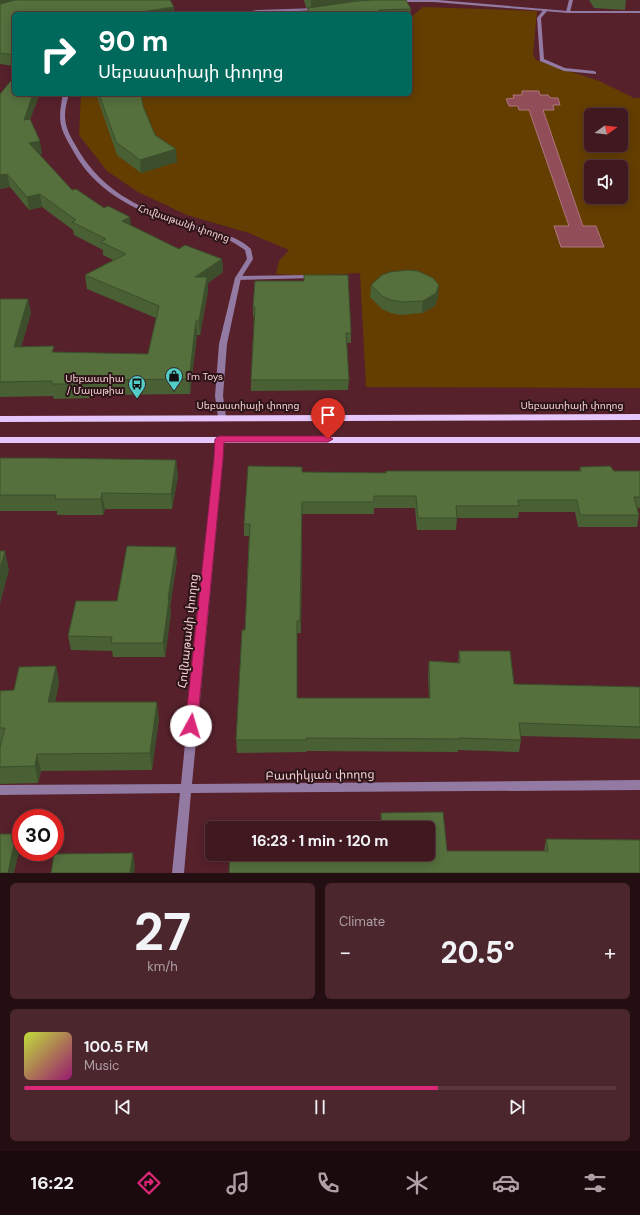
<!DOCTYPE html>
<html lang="en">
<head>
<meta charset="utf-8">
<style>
  :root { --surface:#401920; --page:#4b262d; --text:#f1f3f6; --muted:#aea0a5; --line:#59383e; --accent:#db2777 }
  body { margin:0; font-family:"DM Sans","Noto Sans Armenian",sans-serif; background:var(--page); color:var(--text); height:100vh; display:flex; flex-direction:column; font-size:15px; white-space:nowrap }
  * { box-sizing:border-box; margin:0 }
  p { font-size:13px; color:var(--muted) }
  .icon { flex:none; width:22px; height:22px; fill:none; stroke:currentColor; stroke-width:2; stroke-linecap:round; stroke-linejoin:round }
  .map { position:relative; height:873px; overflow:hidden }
  .details { display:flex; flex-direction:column; gap:10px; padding:10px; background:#230e12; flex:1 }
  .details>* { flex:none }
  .top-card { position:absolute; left:12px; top:12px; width:400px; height:84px; border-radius:6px; box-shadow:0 2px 10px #0003,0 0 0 1px var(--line); background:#00695c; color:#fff; overflow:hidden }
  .needle { width:26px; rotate:75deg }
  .fabs { position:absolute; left:584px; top:108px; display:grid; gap:8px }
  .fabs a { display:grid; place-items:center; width:44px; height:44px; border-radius:6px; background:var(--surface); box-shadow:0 2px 10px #0003,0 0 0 1px var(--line); font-size:20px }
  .speed { position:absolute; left:12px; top:809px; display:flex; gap:8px; font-size:20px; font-weight:700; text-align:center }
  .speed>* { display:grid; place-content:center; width:52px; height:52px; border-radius:50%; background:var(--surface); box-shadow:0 2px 10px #0003,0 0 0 1px var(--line); line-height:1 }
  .speed .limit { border:6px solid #d22; background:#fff; color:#111 }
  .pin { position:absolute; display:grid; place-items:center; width:34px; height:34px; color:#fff; margin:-41px -17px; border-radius:50% 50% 50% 0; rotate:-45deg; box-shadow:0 0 4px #0007 }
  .pin .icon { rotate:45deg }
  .me { position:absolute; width:44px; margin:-22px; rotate:6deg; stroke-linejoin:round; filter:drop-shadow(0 0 3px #0008) }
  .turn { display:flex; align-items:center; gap:14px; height:84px; padding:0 20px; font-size:18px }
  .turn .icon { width:52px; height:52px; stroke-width:2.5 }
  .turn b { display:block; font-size:28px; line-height:34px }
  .big { font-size:30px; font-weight:700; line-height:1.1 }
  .details .widget { flex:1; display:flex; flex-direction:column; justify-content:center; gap:6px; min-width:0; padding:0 14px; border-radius:6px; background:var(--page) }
  .details .dial { align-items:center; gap:0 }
  .dial b { font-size:52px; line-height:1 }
  .song { display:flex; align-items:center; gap:12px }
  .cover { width:48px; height:48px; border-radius:6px; background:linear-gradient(135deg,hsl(70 70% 55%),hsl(320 70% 35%)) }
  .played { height:4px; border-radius:2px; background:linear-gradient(90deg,var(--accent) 70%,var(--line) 70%) }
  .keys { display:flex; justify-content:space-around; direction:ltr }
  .heat { display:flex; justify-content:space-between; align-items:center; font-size:22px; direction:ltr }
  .details .tiles { flex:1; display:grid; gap:10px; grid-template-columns:1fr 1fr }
  .widget:last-child { grid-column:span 2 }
  .trip { position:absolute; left:205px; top:821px; width:230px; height:40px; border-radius:6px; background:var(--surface); box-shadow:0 2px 10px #0003,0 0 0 1px var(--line); font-weight:700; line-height:40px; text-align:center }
  .tab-bar { display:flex; height:64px; justify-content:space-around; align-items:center; background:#1a0a0d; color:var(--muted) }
  .tab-bar .icon { width:28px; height:28px }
  .tab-bar .current { color:var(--accent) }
  .tab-bar b { font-size:18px; color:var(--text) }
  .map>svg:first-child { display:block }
  .green { fill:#643e00; fill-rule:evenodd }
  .water { fill:#914e58; stroke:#ae757d }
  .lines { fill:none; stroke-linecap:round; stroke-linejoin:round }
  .lane { fill:#927aa3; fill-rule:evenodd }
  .street { fill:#927aa3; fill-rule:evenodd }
  .primary { fill:#e5c7fb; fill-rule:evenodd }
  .wall { fill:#495f34 }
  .shaded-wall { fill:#3c4e2b }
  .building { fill:#556f3d; stroke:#3c4e2b }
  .route { fill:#db2777; stroke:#8e194d }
  .labels { text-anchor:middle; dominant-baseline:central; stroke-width:4; stroke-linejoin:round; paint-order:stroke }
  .street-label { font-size:10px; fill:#f3cfd3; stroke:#2c1418 }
  .poi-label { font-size:10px; fill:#f3cfd3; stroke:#2c1418; text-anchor:start }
  .near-street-label { font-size:12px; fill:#f3cfd3; stroke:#2c1418 }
</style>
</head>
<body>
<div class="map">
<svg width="640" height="873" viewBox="0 0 640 873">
  <rect width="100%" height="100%" fill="#56212b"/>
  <!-- green -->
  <path class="green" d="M 423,7 L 537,11 L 533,54 L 536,60 L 599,81 L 634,98 L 640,98 L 640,388 L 366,387 L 360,273 L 310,276 L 276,274 L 279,261 L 289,250 L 249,233 L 187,215 L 138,192 L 107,171 L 79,135 L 81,96 L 83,94 L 410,94 L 410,18 ZM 591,115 L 621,115 L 621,145 L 591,145 ZM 591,167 L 621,167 L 621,197 L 591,197 Z"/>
  <!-- water -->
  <polygon class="water" points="522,91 539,91 540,95 548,95 551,98 558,98 560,105 553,105 554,110 543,110 583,226 596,226 604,247 561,247 554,226 569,226 529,110 519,110 518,106 509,106 506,99 514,98 513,95 522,95"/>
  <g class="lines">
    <!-- lane -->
    <g class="lane">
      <polygon points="569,0 573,0 570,12 568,13 566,12"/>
      <polygon points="544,9 548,10 541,18 544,59 565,68 594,71 596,72 596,74 564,71 540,61 537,18"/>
      <polygon points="313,275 315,276 315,278 238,280 235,278 238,276"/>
    </g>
    <!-- street -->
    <g class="street">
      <polygon points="394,0 438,0 568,11 640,11 640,13 568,13 434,2 396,2 394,1"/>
      <polygon points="317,8 319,8 319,10 232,14 257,10"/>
      <path d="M 63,94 L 69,94 C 67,101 65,108 65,115 C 65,127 70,136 76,146 C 97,184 129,204 170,218 C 193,226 234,232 251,249 L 253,259 L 241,278 L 227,344 L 223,396 L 226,417 L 225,419 L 219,419 L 218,417 L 215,396 L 219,344 L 235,278 L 247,259 L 245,250 C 240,247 235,243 229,240 C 210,232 186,227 166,221 C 130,208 94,188 75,154 C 60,128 57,124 63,94 Z"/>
      <polygon points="216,437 219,437 223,439 223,459 192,784 640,780 640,790 191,793 184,873 172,873 180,793 0,795 0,785 181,784"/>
    </g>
    <!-- primary -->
    <g class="primary">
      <polygon points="640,414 640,420 0,422 0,416"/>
      <rect x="0" y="437" width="640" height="6"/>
    </g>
  </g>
  <!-- wall -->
  <g class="wall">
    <polygon points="0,0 174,7 174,14 14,14 14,66 0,64"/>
    <polygon points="304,0 369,0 411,9 410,14 308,14 308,8 306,8"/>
    <polygon points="589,0 626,0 625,10 594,8"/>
    <polygon points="0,94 39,96 30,119 42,154 39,154 72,190 104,208 131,226 179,249 222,259 223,272 208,283 208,291 200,335 197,335 190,394 92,395 92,398 54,399 53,396 0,397 0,299 28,299 31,313 21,347 55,353 148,354 156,318 87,289 85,275 113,260 103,255 103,250 74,235 73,230 42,207 29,210 10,187 0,189"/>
    <polygon points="96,94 141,94 143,106 155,135 177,162 141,173 117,155"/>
    <polygon points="255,281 351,333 351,343 347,343 349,380 348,390 251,391 251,380 254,317 253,317 253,307"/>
    <polygon points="371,285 438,298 435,306 422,313 401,315 391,313 382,309 370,297"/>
    <polygon points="0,458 176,460 178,476 172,509 105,509 103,515 57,515 57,511 0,511"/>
    <polygon points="580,467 614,471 640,471 640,508 637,508 639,515 637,527 578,527 575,512 519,512 518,518 457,518 456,530 417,530 415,508 374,508 374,514 302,514 301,633 297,633 297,698 429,698 428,674 429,661 458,663 459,651 514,684 640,687 640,739 520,736 521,740 519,752 458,750 458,752 306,751 306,752 237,753 236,740 245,630 249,536 244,536 244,524 302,472 386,473 579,471"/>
    <polygon points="177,561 170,607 171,613 165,657 113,657 112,651 71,650 68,636 117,601"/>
    <polygon points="56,666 59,683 55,702 159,719 152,770 41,771 38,783 0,784 0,691 14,690"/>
    <polygon points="443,812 447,851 544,851 546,839 640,840 640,873 229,873 230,854 428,854 428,828 380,828 381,813"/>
  </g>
  <!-- shaded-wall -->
  <g class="shaded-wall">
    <polygon points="0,0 40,0 0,10"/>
    <polygon points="311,0 358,0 311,8"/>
    <polygon points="174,7 174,14 141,14 141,12"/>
    <polygon points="33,94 40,94 39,96 25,132 24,120"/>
    <polygon points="40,141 42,154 30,155 29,143"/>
    <polygon points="176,149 177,162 141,173 140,160"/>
    <polygon points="7,174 10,187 0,189 0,175"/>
    <polygon points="40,194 42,207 29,210 27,197"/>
    <polygon points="130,217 132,231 122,221"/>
    <polygon points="222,259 223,272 208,283 208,291 200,335 195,277"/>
    <polygon points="439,285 438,298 435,306 422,313 423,301"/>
    <polygon points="28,299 31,313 17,361 14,347"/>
    <polygon points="196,321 197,335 190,394 189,379"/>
    <polygon points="176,460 178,476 172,509 171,494"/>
    <polygon points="102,493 105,509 103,515 101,499"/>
    <polygon points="302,502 302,514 301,633 300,621"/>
    <polygon points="176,547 177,561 170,607 171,613 165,657 163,643 168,599"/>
    <polygon points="5,551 9,570 0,604 0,569"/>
    <polygon points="56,666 59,683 52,719 48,702"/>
    <polygon points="157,702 159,719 152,770 150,753"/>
    <polygon points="37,754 41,771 38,783 35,766"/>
    <polygon points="16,834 20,848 14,873 8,873"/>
    <polygon points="133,853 135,867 134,873 130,873"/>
  </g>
  <!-- building -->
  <g class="building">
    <polygon points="15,0 170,0 174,7 141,12 149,14 14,14 14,55 0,53 0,4"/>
    <polygon points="372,0 406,0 411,9 379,10 380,13 309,14 308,8 358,1"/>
    <polygon points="14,77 14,94 33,94 24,120 30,119 40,141 29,143 72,190 76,189 104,208 108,206 130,217 122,221 179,249 185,245 222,259 195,277 207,277 199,321 196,321 189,379 90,380 90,384 52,384 52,381 0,382 0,299 28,299 14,347 54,346 52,352 148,354 159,306 85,275 126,254 101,242 106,239 72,222 76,220 40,194 27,197 7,174 0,175 0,94"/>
    <polygon points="99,94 141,94 143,106 155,135 176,149 140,160 116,142"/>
    <polygon points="408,270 418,271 433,278 439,285 436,293 423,301 402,302 391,300 382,296 371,285 382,275 390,272"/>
    <polygon points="304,275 348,275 351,333 346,333 349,380 251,380 255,307 253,307 255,281 304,281"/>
    <polygon points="0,458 42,458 176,460 171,494 102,493 101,499 55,499 56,495 0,495"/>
    <polygon points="248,466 302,467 302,472 386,473 386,471 581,471 580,467 610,466 614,471 640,471 640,497 634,497 639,515 580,515 577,500 518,500 519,506 456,506 457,518 418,518 416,496 374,496 374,502 302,502 300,621 297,621 297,698 430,698 429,661 460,663 459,651 510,651 514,684 640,687 640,727 519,723 521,740 459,738 459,739 306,738 306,740 236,740 242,630 245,630 250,524 244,524"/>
    <polygon points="127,546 176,547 168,599 169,599 163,643 111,643 112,637 68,636 76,601 117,601"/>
    <polygon points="0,551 5,551 0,569"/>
    <polygon points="56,666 48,702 157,702 150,753 37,754 35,766 0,767 0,747 5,728 0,728 0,691 14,690 19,667"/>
    <polygon points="443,812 447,851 548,851 546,839 640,840 640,873 229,873 230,854 428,854 428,828 382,828 381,813"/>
    <polygon points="0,834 16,834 8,873 0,873"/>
    <polygon points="133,853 130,873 51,873 54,854"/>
  </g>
  <!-- route -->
  <polygon class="route" points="219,436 328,436 333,439 328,442 224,442 223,459 197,726 195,729 191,731 187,729 185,726 214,459 215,439"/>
  <!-- icons -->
  <defs>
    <g id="shop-pin" transform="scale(0.9)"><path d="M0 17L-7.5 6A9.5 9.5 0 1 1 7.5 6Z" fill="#54cdc8" stroke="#2c1418"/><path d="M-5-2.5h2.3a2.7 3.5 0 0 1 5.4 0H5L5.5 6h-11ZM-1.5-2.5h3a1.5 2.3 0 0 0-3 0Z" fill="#111"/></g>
    <g id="bus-pin" transform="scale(0.9)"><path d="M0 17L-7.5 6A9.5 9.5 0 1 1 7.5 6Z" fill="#54cdc8" stroke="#2c1418"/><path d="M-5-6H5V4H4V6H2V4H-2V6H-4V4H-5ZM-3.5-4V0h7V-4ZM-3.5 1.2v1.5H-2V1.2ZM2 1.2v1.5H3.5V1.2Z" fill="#111"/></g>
  </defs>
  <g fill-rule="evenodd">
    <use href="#shop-pin" x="174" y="376"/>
    <use href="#bus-pin" x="137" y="384"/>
  </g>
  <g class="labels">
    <!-- street labels -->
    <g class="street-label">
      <text transform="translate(184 223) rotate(19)">Հովնաթանի փողոց</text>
      <text x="248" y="405">Սեբաստիայի փողոց</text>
      <text x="572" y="405">Սեբաստիայի փողոց</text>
    </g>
    <!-- poi labels -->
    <g class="poi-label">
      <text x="187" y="376">I'm Toys</text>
      <text x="124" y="378" text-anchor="end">Սեբաստիա<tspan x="124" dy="12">/ Մալաթիա</tspan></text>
    </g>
    <!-- near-street labels -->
    <g class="near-street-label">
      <text transform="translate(188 631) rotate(-84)">Հովնաթանի փողոց</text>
      <text transform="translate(320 775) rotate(-1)">Բատիկյան փողոց</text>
    </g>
  </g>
</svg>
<div class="fabs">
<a><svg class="needle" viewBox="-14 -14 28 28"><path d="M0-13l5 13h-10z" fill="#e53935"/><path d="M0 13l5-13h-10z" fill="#aea0a5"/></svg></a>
<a><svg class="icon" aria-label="sound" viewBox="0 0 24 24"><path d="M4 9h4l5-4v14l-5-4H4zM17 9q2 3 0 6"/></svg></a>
</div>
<div class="speed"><div class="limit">30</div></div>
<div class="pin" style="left:328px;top:439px;background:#d93025"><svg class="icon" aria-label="arrive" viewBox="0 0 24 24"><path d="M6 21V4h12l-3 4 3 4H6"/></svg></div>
<svg class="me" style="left:191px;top:726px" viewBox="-20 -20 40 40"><circle r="19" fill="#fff"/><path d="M0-13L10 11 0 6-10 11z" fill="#db2777"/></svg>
<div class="trip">16:23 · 1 min · 120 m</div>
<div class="top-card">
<div class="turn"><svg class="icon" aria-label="right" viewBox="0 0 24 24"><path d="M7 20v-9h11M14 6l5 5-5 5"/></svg><div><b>90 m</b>Սեբաստիայի փողոց</div></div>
</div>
</div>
<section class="details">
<div class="tiles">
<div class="widget dial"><b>27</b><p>km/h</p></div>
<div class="widget"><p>Climate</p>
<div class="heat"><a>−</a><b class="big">20.5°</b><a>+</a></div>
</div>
<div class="widget">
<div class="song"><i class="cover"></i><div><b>100.5 FM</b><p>Music</p></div></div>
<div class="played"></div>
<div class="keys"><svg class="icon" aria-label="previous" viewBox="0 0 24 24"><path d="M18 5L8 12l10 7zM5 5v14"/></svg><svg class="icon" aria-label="pause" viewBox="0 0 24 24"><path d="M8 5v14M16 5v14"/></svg><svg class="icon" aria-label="next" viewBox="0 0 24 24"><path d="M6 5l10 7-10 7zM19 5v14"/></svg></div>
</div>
</div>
</section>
<nav class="tab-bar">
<b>16:22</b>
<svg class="icon current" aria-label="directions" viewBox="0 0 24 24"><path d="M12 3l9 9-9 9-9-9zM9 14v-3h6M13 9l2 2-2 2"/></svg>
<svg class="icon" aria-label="music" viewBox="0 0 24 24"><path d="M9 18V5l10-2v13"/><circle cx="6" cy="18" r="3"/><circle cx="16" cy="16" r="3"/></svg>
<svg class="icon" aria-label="phone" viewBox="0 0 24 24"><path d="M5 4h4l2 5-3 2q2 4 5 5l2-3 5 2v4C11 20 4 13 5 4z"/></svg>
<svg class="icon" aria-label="climate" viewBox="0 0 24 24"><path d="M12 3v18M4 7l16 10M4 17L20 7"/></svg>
<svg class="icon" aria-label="car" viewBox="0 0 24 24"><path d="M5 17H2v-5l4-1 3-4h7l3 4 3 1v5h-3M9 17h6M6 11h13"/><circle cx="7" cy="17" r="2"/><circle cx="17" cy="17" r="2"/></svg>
<svg class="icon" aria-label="filters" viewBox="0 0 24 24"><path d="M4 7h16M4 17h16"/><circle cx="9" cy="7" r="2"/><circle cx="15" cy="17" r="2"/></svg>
</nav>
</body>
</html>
